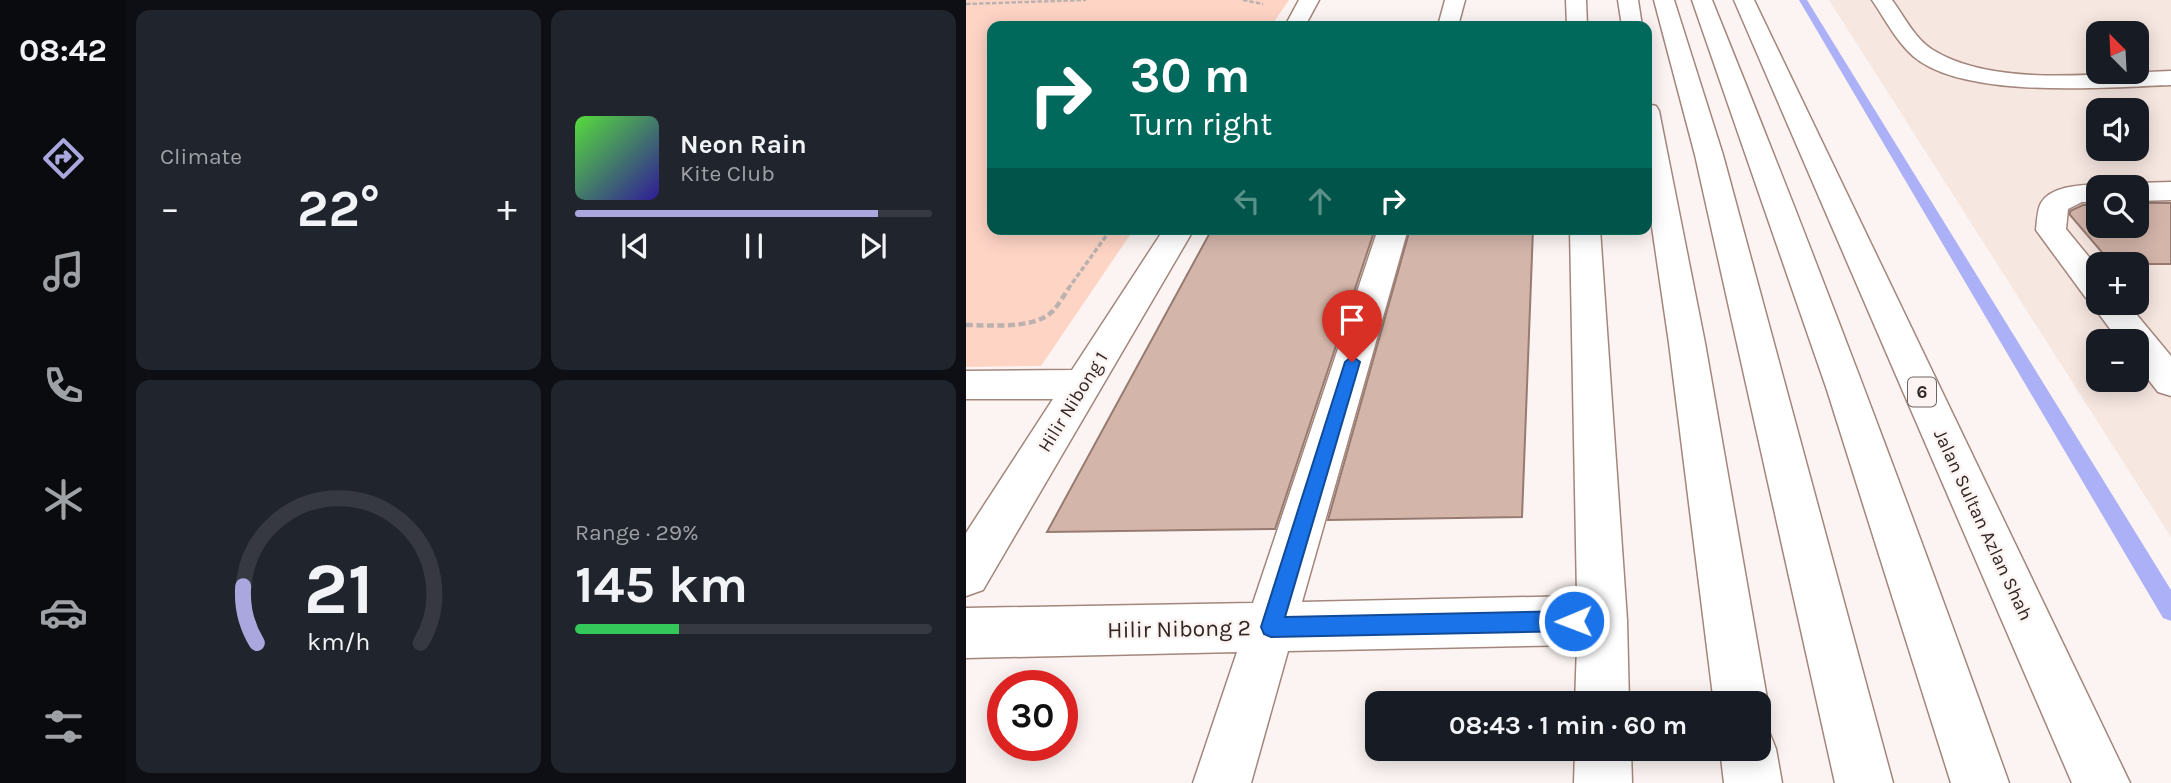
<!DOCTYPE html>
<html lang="en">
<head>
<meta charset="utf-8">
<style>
  :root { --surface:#171b24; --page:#20242c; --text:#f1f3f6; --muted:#9ea1a6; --line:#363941; --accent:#aaa7df }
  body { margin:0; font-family:Karla,sans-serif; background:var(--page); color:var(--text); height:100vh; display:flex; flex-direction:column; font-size:26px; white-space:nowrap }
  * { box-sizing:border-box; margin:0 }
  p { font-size:23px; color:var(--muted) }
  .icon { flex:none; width:38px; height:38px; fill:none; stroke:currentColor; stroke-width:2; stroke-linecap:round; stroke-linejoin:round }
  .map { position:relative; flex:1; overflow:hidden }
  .sheet { display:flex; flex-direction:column; gap:10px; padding:10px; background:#0d0f14; width:840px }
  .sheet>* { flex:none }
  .hud { position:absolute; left:21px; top:21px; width:665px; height:214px; border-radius:14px; box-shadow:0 4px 18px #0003; background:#00695c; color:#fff; overflow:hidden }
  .needle { width:46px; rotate:336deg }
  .controls { position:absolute; left:1120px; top:21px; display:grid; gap:14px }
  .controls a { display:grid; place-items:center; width:63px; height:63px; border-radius:14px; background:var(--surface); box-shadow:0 4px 18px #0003; font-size:35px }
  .speed { position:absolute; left:21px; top:670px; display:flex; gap:14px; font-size:35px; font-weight:700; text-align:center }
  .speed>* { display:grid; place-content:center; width:91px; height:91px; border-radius:50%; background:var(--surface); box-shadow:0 4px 18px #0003; line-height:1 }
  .speed .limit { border:10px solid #d22; background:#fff; color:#111 }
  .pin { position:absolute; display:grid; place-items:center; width:60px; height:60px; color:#fff; margin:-72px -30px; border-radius:50% 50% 50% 0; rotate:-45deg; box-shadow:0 0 7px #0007 }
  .pin .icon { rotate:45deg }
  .me { position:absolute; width:77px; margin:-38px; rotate:269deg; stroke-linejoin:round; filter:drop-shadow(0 0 5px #0008) }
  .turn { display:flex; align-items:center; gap:24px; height:147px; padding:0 28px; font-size:32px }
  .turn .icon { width:91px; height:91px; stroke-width:2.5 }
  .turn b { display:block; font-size:49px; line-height:60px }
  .lanes { display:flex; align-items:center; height:66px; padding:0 28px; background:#0003; justify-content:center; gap:35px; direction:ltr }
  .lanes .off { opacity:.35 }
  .big { font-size:52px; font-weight:700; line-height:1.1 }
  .sheet .tile { flex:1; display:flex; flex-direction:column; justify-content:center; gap:10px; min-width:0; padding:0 24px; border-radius:14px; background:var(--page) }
  .sheet .dial { align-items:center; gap:0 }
  .dial svg { height:182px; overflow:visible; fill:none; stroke:var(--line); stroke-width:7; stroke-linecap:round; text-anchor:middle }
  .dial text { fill:var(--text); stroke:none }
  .song { display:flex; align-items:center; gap:21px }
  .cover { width:84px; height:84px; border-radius:10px; background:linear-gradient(135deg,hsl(110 70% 55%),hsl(250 70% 35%)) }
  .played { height:7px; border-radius:4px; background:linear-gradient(90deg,var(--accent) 85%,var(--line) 85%) }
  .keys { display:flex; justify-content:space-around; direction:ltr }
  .heat { display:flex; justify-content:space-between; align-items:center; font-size:38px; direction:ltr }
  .charge { height:10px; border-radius:5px; background:linear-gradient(90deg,#34c759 29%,var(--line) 0) }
  .sheet .tiles { flex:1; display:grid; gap:10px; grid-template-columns:repeat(2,1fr) }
  .trip { position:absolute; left:399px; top:691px; width:406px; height:70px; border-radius:14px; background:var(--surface); box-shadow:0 4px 18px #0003; font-weight:700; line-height:70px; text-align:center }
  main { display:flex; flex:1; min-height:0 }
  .dock { display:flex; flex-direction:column; width:126px; justify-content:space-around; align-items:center; background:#090b0e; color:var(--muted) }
  .dock .icon { width:49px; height:49px }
  .dock .on { color:var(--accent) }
  .dock b { font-size:32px; color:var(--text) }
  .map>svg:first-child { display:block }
  .built { fill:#f7e7e1; fill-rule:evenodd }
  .green { fill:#fed4c5 }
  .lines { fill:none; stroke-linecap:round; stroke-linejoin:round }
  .stream { fill:#acb1f7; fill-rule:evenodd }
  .building { fill:#d4b5aa; stroke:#977a70; stroke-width:2 }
  .minor-casing { stroke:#a3867c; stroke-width:3 }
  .major-casing { stroke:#a3867c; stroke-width:3 }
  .highway-casing { stroke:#a3867c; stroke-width:3 }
  .path-far2 { stroke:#bbb2b0; stroke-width:2.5; stroke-dasharray:4.5 2; stroke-linecap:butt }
  .path-far1 { stroke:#bbb2b0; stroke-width:3.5; stroke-dasharray:5 2.5; stroke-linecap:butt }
  .path { stroke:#bbb2b0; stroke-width:4.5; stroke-dasharray:7 3.5; stroke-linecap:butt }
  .minor { fill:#fff; fill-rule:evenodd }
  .major { fill:#fff; fill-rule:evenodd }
  .highway { fill:#fff; fill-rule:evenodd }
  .route { fill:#1a73e8; stroke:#114b97; stroke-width:2 }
  .labels { text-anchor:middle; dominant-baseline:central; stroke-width:5; stroke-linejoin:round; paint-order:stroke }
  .shield { fill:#fbf4f2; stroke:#6f6461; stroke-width:2 }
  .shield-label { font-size:18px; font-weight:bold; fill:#332723 }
  .street-label { font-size:19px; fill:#332723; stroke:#fbf4f2 }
  .near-street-label { font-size:23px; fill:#332723; stroke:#fbf4f2 }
</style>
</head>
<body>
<main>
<nav class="dock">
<b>08:42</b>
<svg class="icon on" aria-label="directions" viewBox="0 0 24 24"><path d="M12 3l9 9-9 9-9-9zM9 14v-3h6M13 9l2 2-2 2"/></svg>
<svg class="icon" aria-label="music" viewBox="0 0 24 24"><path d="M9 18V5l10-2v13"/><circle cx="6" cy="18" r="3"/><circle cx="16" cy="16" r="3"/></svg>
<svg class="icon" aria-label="phone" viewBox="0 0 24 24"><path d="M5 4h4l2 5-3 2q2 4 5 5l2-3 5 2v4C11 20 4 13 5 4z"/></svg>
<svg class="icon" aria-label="climate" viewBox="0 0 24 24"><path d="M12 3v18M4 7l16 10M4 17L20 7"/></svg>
<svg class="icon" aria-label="car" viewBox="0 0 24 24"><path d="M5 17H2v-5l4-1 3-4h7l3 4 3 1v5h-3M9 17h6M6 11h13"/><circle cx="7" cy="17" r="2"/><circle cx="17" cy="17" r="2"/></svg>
<svg class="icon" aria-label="filters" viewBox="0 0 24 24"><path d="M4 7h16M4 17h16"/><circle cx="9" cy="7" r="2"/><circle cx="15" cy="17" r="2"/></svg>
</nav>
<section class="sheet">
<div class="tiles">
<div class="tile"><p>Climate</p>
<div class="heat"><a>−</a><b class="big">22°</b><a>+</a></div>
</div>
<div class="tile">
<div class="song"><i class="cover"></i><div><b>Neon Rain</b><p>Kite Club</p></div></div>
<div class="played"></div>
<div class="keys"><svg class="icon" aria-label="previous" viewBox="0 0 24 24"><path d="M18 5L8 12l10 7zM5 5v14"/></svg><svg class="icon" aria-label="pause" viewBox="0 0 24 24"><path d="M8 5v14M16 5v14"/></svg><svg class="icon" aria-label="next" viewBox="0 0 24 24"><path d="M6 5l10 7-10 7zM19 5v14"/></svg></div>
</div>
<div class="tile dial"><svg viewBox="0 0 100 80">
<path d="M14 69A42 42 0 1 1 86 69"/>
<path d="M14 69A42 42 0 0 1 8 44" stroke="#aaa7df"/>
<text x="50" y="56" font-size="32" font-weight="700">21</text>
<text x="50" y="72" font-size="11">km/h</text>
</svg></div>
<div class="tile"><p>Range · 29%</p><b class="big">145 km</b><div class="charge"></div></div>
</div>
</section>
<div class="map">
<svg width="1205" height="783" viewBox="0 0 1205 783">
  <rect width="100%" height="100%" fill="#fbf4f2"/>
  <!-- built -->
  <path class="built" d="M 863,0 L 1205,0 L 1205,537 ZM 1132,33 L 1171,33 L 1171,72 L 1132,72 ZM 1132,110 L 1171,110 L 1171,149 L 1132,149 ZM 1132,187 L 1171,187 L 1171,226 L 1132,226 ZM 1132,264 L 1171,264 L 1171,303 L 1132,303 ZM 1132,341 L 1171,341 L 1171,380 L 1132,380 Z"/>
  <!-- green -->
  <polygon class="green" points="0,0 323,0 305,26 26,26 26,229 168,229 75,366 0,367"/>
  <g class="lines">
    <!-- stream -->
    <polygon class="stream" points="833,0 841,0 1205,590 1205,621 1197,618"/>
  </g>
  <!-- building -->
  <g class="building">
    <polygon points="1171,203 1205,203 1205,264 1146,264 1104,215 1104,211 1117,205 1132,205 1132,226 1171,226"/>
    <polygon points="246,229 409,229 309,529 81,532"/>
    <polygon points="444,229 567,229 556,517 362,520"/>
  </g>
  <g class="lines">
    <!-- minor casing -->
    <g class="minor-casing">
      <g id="minor">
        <polygon points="333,0 353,0 339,26 319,26"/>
        <polygon points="479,0 499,0 492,26 472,26"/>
        <polygon points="600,0 620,0 621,26 601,26"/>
        <path d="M 906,0 L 926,0 C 938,16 949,39 967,50 C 1029,88 1134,73 1205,71 L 1205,85 C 1140,87 998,100 947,56 C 930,41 919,19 906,0 Z"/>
        <polygon points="1205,182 1205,200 1171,201 1171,187 1160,187 1171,183"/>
        <path d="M 1132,184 L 1142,187 L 1132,187 L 1132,202 L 1116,202 L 1102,209 L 1100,229 L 1132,268 L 1132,303 L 1161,303 L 1205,356 L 1205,396 L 1192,392 L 1171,365 L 1171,341 L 1153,341 L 1125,303 L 1127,300 L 1120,298 L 1070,230 C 1071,222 1071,210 1075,203 C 1085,186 1115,185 1132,184 Z"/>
        <polygon points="198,229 228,229 17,590 0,596 0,533 87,399 0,399 0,371 106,370"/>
        <polygon points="412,229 442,229 336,602 611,596 604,229 634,229 661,620 663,704 609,704 611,645 322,651 285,783 227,783 271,652 0,658 0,608 287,603"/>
        <polygon points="609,749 665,749 666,783 608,783"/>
      </g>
    </g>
    <!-- major casing -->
    <g class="major-casing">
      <g id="major">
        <polygon points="652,0 672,0 676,26 656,26"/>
        <polygon points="768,0 788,0 1164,783 1106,783"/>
        <polygon points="681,104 690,106 693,111 739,343 802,704 793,723 793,704 748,704 703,343 681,193"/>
        <polygon points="793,726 802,729 810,749 816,783 758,783 754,749 793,749"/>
      </g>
    </g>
    <!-- highway casing -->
    <g class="highway-casing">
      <g id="highway">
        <polygon points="688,0 708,0 757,155 927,783 869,783 729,155"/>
        <path d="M 726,0 L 746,0 C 851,259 949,520 1043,783 L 985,783 L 861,390 Z"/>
      </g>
    </g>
    <!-- path-far2 -->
    <g class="path-far2">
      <polyline points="277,0 297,4"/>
      <polyline points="0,4 120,0"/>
    </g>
    <!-- path-far1 -->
    <polyline class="path-far1" points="102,289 145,229"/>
    <!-- path -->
    <path class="path" d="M 0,325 C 25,325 67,330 87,311 C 93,304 98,295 103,288"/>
    <!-- minor -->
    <use href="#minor" class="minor"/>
    <!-- major -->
    <use href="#major" class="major"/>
    <!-- highway -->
    <use href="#highway" class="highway"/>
  </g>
  <!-- route -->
  <polygon class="route" points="386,356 394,362 319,617 608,611 616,614 619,621 616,628 608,631 305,637 298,634 295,627 379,362"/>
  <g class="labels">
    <!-- shield labels -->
    <rect class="shield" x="942" y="377.5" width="28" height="29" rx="5"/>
    <g class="shield-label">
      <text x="956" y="392">6</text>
    </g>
    <!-- street labels -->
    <g class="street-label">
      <text transform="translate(107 402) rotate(-58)">Hilir Nibong 1</text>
      <text transform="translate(1017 525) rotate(65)">Jalan Sultan Azlan Shah</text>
    </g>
    <!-- near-street labels -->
    <g class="near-street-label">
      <text transform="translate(213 629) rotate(-1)">Hilir Nibong 2</text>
    </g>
  </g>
</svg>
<div class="controls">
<a><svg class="needle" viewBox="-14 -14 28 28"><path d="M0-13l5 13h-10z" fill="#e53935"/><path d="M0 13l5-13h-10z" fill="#9ea1a6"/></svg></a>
<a><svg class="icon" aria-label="sound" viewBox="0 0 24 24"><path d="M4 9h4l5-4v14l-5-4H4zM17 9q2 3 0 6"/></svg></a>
<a><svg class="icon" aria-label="search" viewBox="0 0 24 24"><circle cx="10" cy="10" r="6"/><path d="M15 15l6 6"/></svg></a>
<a>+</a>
<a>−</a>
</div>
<div class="speed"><div class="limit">30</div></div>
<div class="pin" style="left:386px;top:362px;background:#d93025"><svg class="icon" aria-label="arrive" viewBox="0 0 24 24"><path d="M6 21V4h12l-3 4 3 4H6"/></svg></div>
<svg class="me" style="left:608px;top:621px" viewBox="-20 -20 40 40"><circle r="17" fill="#1a73e8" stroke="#fff" stroke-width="3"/><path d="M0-11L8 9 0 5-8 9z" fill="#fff"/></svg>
<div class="trip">08:43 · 1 min · 60 m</div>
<div class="hud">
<div class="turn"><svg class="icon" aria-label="right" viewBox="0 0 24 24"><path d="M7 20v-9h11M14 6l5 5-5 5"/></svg><div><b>30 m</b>Turn right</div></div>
<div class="lanes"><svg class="icon off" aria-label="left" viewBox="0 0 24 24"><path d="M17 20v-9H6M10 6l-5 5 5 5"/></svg><svg class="icon off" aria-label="ahead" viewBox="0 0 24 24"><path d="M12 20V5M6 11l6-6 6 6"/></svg><svg class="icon" aria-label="right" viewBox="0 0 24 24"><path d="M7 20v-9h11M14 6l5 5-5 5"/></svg></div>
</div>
</div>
</main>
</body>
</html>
